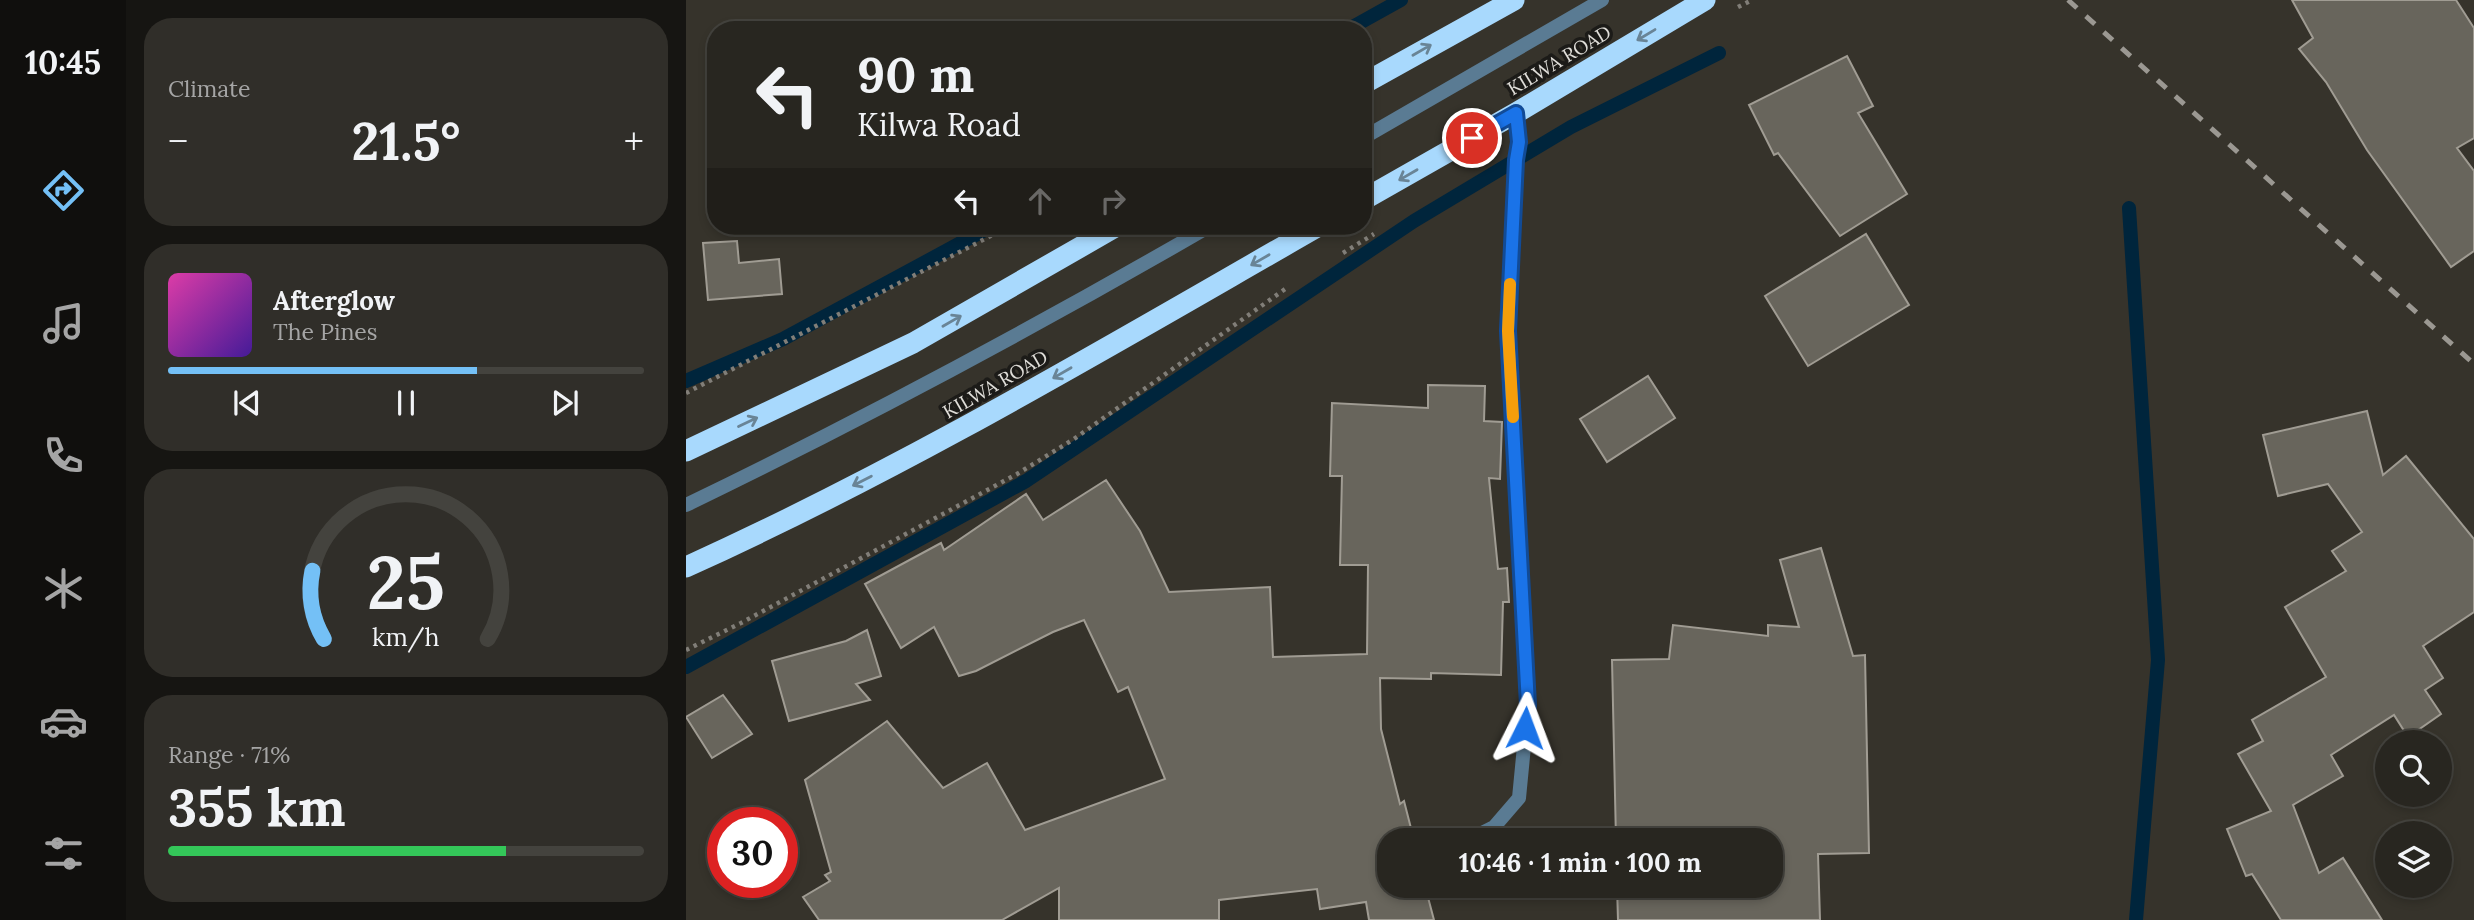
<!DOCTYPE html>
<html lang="en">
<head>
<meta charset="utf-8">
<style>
  :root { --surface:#282620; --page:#302e29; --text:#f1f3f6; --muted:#a5a5a5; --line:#44433e; --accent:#74c0f6 }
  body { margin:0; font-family:Lora,serif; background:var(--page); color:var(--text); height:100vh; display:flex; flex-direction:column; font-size:26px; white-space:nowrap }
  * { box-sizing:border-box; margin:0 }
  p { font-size:23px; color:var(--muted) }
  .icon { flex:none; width:38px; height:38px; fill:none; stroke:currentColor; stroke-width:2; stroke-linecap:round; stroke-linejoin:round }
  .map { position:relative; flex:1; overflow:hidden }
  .panel { display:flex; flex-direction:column; gap:18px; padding:18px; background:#161512; width:560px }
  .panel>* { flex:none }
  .guide { position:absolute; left:21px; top:21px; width:665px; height:214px; border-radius:28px; box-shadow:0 4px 10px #0003,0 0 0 2px var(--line); background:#282620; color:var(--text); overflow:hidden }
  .controls { position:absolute; left:1689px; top:730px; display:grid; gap:14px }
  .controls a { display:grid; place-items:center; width:77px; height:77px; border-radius:50%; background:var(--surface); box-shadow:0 4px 10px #0003,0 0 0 2px var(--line); font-size:35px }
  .speed { position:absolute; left:21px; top:807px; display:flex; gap:14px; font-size:35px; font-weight:700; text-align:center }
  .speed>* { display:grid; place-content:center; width:91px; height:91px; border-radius:50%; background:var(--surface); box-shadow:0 4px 10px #0003,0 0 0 2px var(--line); line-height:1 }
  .speed .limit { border:10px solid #d22; background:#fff; color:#111 }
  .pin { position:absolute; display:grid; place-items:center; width:60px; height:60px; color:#fff; margin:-30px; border:4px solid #fff; border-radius:50%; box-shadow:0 2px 7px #0007 }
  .me { position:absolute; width:77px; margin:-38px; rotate:3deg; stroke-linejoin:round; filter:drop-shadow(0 0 5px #0008) }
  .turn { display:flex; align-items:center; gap:24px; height:147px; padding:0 35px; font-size:32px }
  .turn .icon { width:91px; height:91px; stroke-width:2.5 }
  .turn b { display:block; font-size:49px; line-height:60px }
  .lanes { display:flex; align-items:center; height:66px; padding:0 35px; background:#0003; justify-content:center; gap:35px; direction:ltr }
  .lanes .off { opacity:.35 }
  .big { font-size:52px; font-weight:700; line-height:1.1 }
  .panel .card { flex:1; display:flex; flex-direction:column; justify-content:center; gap:10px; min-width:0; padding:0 24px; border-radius:28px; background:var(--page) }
  .panel .dial { align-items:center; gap:0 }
  .dial svg { height:182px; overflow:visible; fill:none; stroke:var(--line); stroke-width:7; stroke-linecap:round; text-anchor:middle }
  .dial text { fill:var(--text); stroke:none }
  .song { display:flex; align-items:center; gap:21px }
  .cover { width:84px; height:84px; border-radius:10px; background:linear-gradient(135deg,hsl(320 70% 55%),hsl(260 70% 35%)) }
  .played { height:7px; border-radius:4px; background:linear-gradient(90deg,var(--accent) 65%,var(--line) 65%) }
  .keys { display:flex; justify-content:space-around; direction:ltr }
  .heat { display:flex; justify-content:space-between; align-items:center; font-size:38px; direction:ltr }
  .charge { height:10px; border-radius:5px; background:linear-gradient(90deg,#34c759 71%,var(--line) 0) }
  .trip { position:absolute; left:691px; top:828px; width:406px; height:70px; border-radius:28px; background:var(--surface); box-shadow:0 4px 10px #0003,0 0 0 2px var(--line); font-weight:700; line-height:70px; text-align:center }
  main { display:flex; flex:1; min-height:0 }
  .tab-bar { display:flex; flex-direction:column; width:126px; justify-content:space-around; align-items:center; background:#100f0d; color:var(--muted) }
  .tab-bar .icon { width:49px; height:49px }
  .tab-bar .current { color:var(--accent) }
  .tab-bar b { font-size:32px; color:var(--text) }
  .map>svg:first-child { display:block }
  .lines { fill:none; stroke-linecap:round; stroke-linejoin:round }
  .stream { stroke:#00253c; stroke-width:14 }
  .building { fill:#68655c; stroke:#a09c93; stroke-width:2 }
  .path { stroke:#817e78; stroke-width:4.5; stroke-dasharray:3.5 5; stroke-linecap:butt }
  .lane { stroke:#5a7b93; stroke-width:14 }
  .street { stroke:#5a7b93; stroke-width:14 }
  .highway { stroke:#a8d9fd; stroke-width:21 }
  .rail { stroke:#9b9892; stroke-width:5; stroke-dasharray:12 12; stroke-linecap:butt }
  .oneway { stroke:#698496 }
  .route-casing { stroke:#114b97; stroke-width:18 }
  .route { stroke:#1a73e8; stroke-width:12 }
  .slow { stroke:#f59e0b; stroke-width:12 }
  .labels { text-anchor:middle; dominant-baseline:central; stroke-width:7; stroke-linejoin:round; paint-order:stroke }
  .street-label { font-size:19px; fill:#e0ded9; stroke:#1c1b18 }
</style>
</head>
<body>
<main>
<nav class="tab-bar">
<b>10:45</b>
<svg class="icon current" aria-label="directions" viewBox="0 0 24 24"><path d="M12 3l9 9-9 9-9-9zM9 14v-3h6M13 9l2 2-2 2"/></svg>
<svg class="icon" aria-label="music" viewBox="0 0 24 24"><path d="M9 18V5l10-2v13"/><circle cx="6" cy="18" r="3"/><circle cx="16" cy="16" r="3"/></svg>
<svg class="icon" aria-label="phone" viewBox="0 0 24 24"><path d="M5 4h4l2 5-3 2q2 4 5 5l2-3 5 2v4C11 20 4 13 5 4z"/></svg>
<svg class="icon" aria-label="climate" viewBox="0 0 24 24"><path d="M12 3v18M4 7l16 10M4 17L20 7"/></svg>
<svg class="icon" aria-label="car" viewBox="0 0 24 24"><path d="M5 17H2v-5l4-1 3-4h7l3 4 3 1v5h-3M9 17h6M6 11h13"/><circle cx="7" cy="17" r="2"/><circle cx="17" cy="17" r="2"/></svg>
<svg class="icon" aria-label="filters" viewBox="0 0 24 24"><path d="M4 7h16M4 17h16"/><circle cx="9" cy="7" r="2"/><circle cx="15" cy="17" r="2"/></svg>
</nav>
<section class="panel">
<div class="card"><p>Climate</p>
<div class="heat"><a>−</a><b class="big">21.5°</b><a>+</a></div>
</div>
<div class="card">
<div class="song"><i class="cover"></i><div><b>Afterglow</b><p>The Pines</p></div></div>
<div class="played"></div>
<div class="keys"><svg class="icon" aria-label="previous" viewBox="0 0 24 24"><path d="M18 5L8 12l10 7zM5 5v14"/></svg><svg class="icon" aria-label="pause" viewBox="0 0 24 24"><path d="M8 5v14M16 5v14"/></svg><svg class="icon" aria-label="next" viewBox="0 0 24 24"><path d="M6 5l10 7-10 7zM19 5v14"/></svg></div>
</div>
<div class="card dial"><svg viewBox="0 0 100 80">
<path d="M14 69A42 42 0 1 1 86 69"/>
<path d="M14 69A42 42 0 0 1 9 39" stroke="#74c0f6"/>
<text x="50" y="56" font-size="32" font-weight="700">25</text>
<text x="50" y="72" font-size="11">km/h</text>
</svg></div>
<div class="card"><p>Range · 71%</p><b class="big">355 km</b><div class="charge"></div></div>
</section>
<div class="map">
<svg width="1788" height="920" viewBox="0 0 1788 920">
  <rect width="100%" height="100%" fill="#36332b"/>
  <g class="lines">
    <!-- stream -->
    <g class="stream">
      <polyline points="661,30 715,0"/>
      <polyline points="1443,208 1472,660 1450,920"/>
      <polyline points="0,381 97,339 306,226"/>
      <polyline points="0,667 340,481 728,221 885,127 1033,53"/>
    </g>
  </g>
  <!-- building -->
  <g class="building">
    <polygon points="1606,0 1770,0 1788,28 1788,138 1771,148 1788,171 1788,251 1765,267 1681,150 1640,82 1613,49 1627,38"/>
    <polygon points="1161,56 1187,106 1172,113 1221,194 1154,236 1092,153 1088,155 1063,105"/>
    <polygon points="1180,234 1223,305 1122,366 1079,296"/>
    <polygon points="51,241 53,263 93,259 96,294 22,300 17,243"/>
    <polygon points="962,376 989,418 921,462 894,419"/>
    <polygon points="742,385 799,386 798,421 816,422 814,479 803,478 812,569 821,568 823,602 817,602 815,675 745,673 745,679 694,678 695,729 714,804 718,801 728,840 704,840 704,886 739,886 748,920 683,920 680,902 634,909 631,889 533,900 533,920 373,920 373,888 316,920 133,920 117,897 144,881 139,875 145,872 119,780 201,721 257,788 301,763 339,830 479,779 442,687 432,692 398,620 367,632 290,671 273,676 248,627 215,648 179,584 255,543 258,550 340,494 357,520 420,480 454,531 483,592 584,587 587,657 681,654 682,565 654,565 656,476 644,476 646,403 742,408"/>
    <polygon points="1681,411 1697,475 1720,456 1788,539 1788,612 1737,646 1757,678 1739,690 1755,714 1722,737 1708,715 1645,755 1657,776 1607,805 1633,873 1657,858 1696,920 1595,920 1566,874 1560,876 1541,829 1585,811 1552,754 1577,741 1566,720 1640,677 1599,607 1660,571 1646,551 1676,532 1642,484 1592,496 1577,435"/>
    <polygon points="1135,548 1167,656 1179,655 1183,853 1132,854 1134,920 932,920 931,886 1085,886 1085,840 930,840 926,660 983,659 987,625 1082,636 1082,625 1113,627 1094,560"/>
    <polygon points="181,630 195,676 170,684 184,700 103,721 86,661 160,641"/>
    <polygon points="37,695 66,734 26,758 0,717"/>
  </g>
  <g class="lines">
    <!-- path -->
    <g class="path">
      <polyline points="1052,7 1066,0"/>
      <polyline points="657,253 688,234"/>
      <polyline points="0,393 324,226"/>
      <polyline points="0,650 55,623 331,474 388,439 602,287"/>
    </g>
    <!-- lane -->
    <g class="lane">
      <polyline points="677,138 916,0"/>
      <path d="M 0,505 C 178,419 353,325 524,226"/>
    </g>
    <!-- street -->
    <polyline class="street" points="782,840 808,827 833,798 842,705 822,331 830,160 833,142 830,113"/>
    <!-- highway -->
    <g class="highway">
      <polyline points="677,84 828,0"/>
      <polyline points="677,200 830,113 1019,0"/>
      <polyline points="0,451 227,343 431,226"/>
      <path d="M 0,567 C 219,468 425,345 633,226"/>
    </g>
    <!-- rail -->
    <polyline class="rail" points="1382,0 1788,364"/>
  </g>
  <!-- one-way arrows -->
  <defs><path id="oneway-shaft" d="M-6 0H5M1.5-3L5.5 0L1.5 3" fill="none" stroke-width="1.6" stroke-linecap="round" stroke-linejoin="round" transform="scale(1.75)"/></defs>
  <g class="oneway">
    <use href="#oneway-shaft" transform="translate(960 35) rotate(149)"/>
    <use href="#oneway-shaft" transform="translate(736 50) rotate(-30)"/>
    <use href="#oneway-shaft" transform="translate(722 175) rotate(150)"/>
    <use href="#oneway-shaft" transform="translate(574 260) rotate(150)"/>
    <use href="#oneway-shaft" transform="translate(266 321) rotate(-30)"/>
    <use href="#oneway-shaft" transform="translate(376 373) rotate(150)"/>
    <use href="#oneway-shaft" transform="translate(62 422) rotate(-25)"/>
    <use href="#oneway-shaft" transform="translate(176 481) rotate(153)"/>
  </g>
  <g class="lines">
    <!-- route casing -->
    <g class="route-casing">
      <polyline id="route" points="786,138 830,113 833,142 830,160 822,331 842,705 839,728"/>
    </g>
    <!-- route -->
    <use href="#route" class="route"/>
    <!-- slow -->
    <polyline class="slow" points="824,284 822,331 827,417"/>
  </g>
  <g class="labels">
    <!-- street labels -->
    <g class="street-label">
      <text transform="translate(873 60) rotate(-31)">KILWA ROAD</text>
      <text transform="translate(309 384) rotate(-30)">KILWA ROAD</text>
    </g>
  </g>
</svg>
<div class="controls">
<a><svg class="icon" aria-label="search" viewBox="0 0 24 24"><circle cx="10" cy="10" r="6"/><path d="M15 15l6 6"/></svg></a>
<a><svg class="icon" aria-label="layers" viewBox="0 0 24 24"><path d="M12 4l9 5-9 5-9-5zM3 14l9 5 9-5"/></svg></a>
</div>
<div class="speed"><div class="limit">30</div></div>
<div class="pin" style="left:786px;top:138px;background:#d93025"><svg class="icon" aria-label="arrive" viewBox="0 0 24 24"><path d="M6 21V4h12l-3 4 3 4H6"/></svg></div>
<svg class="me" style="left:839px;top:728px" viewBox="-20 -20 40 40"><path d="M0-17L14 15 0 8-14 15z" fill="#1a73e8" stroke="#fff" stroke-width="4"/></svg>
<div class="trip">10:46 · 1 min · 100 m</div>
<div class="guide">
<div class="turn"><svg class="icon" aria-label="left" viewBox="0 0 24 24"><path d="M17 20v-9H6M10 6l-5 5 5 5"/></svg><div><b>90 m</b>Kilwa Road</div></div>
<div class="lanes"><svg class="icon" aria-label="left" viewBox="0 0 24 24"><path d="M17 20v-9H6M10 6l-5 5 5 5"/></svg><svg class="icon off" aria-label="ahead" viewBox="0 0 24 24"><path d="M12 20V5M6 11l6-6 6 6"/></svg><svg class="icon off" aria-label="right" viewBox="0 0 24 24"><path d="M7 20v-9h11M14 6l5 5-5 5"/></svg></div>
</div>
</div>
</main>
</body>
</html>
